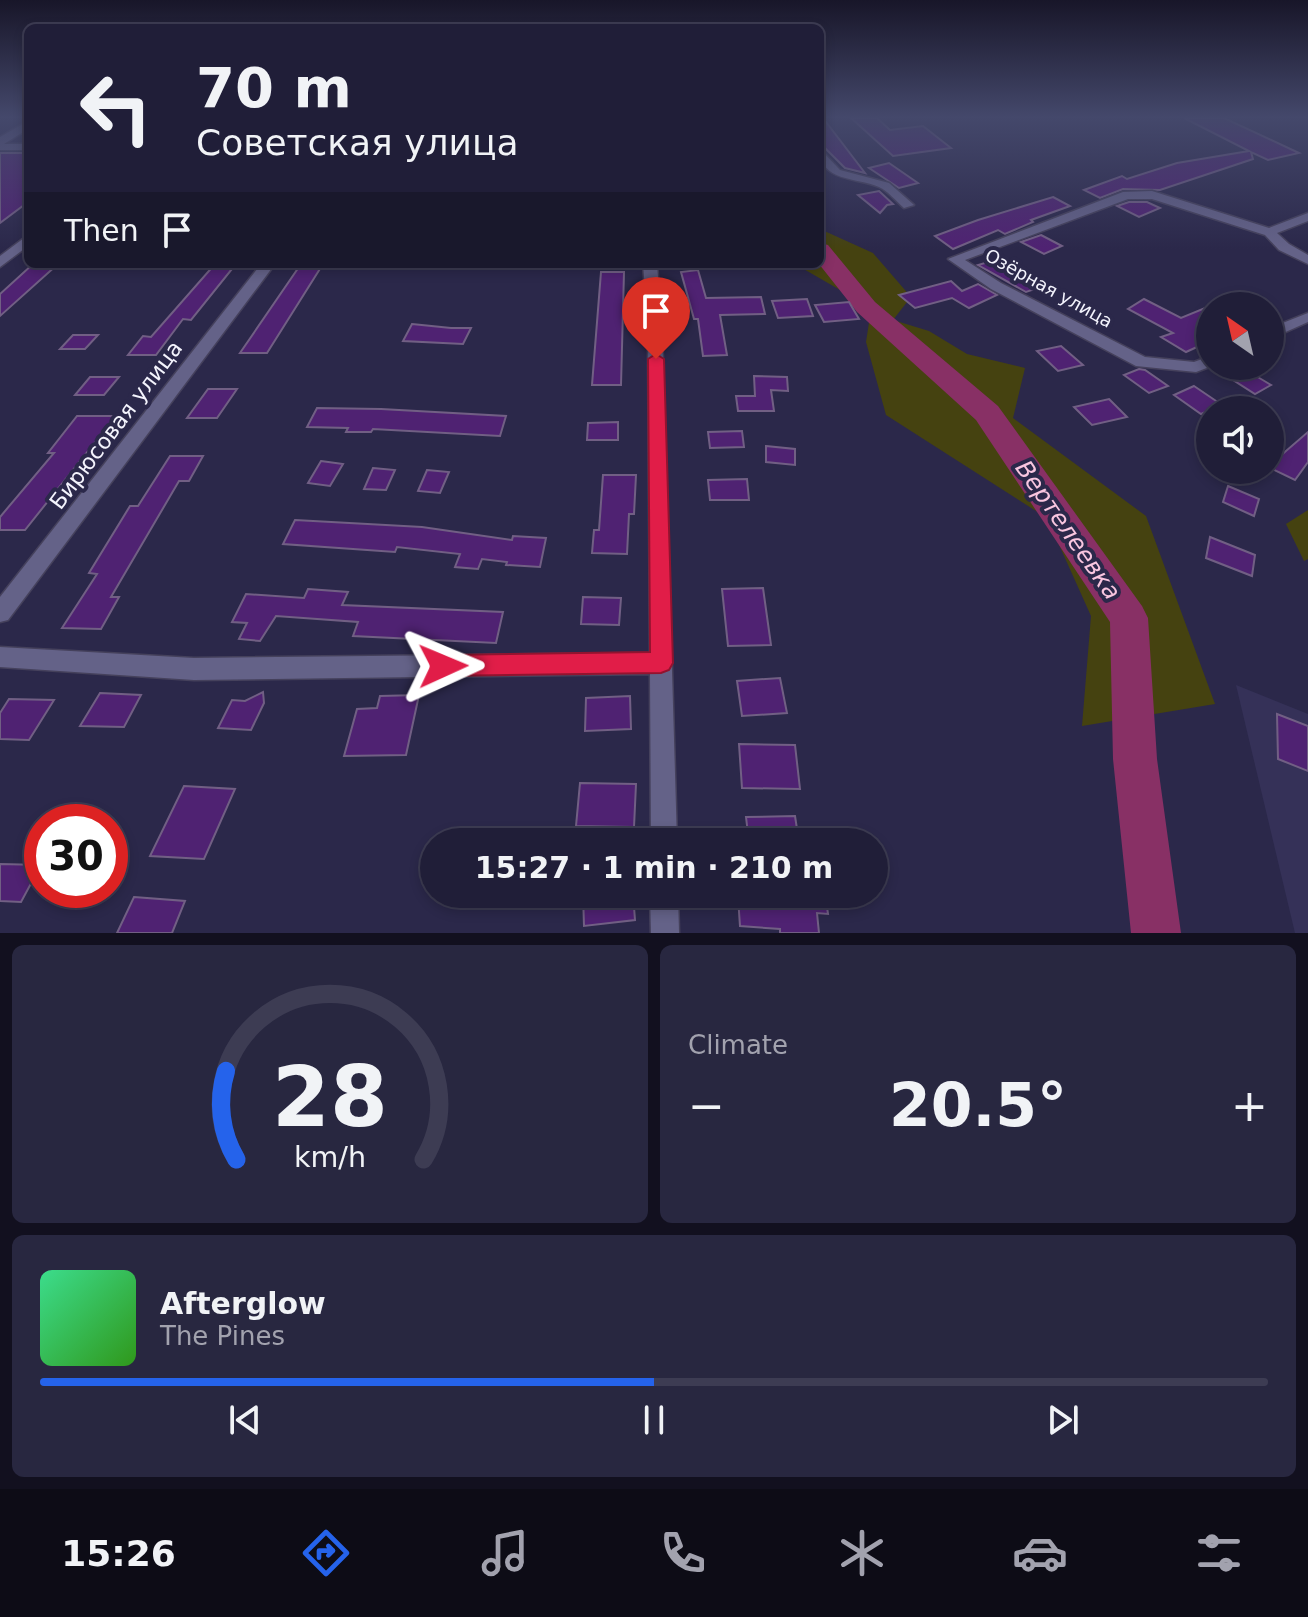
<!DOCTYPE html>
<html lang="en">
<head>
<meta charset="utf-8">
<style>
  :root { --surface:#201e38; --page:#282740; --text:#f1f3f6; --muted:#a2a2ae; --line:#3d3c53; --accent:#2563eb }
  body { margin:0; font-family:"DejaVu Sans",sans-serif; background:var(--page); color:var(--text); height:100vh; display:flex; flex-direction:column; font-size:30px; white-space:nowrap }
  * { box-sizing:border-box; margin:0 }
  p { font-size:26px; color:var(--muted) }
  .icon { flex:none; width:44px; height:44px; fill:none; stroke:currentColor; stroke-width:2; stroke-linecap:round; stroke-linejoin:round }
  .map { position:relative; height:933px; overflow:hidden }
  .details { display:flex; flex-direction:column; gap:12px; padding:12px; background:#12101f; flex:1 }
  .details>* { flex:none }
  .guide { position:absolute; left:24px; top:24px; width:800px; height:244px; border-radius:12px; box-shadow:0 4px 12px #0003,0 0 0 2px var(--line); background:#201e38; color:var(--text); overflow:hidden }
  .needle { width:52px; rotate:326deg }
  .buttons { position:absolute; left:1196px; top:292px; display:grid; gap:16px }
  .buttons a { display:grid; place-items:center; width:88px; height:88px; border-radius:50%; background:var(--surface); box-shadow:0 4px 12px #0003,0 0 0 2px var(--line); font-size:40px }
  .speed { position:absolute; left:24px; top:804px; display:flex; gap:16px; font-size:40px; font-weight:700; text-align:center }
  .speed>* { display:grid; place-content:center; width:104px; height:104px; border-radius:50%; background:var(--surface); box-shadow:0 4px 12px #0003,0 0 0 2px var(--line); line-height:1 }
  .speed .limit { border:12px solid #d22; background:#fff; color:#111 }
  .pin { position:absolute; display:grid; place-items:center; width:68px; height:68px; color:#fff; margin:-82px -34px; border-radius:50% 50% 50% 0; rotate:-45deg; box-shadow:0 0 8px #0007 }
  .pin .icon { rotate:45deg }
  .me { position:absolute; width:88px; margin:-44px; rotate:89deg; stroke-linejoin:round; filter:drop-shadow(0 0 6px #0008) }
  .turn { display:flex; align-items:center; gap:28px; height:168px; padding:0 40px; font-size:36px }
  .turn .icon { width:104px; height:104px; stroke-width:2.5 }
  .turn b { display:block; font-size:56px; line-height:68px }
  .then { display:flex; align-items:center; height:76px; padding:0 40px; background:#0003; gap:16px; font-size:30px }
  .big { font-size:60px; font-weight:700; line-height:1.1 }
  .details .tile { flex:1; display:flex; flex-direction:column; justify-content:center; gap:12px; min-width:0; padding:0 28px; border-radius:12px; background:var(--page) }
  .details .dial { align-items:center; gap:0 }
  .dial svg { height:208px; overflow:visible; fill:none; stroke:var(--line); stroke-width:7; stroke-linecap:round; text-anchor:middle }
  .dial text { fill:var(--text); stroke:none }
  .song { display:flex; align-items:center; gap:24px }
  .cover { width:96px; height:96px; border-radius:12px; background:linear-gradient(135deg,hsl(150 70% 55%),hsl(110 70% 35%)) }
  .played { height:8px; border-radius:4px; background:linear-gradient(90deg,var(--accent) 50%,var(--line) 50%) }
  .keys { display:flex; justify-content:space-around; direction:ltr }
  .heat { display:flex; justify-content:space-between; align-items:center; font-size:44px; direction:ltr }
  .details .tiles { flex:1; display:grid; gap:12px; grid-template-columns:1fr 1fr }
  .tile:last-child { grid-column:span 2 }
  .trip { position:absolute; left:420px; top:828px; width:468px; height:80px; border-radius:40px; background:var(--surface); box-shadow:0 4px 12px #0003,0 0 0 2px var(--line); font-weight:700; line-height:80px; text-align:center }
  .tabs { display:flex; height:128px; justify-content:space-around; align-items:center; background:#0d0c16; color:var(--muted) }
  .tabs .icon { width:56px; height:56px }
  .tabs .on { color:var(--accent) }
  .tabs b { font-size:36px; color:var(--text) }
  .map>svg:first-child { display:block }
  .built { fill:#353158 }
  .green { fill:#454210 }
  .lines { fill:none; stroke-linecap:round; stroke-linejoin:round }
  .river { fill:#883065; fill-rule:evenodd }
  .building { fill:#4f2272; stroke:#715f84; stroke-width:2 }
  .street-casing { stroke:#45415c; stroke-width:3 }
  .street { fill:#646288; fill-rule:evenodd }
  .route { fill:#e11d48; stroke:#92132f; stroke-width:2 }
  .labels { text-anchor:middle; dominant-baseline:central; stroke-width:8; stroke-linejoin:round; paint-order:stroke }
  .far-street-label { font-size:18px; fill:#f4f4fd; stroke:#2b284a }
  .street-label { font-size:22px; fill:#f4f4fd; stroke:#2b284a }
  .water-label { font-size:24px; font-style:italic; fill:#f9c6e0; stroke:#2b284a }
</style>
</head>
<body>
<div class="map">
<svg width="1308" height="933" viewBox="0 0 1308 933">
  <rect width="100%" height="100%" fill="#2b284a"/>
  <!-- built -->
  <polygon class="built" points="1236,685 1308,714 1308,933 1295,933"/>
  <!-- green -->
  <g class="green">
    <polygon points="820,229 873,253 911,297 893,320 929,331 967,354 1025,368 1013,418 1146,516 1215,704 1082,726 1091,616 1047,518 886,415 866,342 870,316 847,294 795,264 820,264"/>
    <polygon points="1308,510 1308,559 1304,561 1286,524"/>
  </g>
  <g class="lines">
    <!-- river -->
    <polygon class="river" points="820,243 828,245 875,302 998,406 1142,606 1148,618 1157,759 1181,933 1131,933 1113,759 1110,622 976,420 857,312 819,264"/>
  </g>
  <!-- building -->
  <g class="building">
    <polygon points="820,118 823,118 865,173 845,168 820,143"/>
    <polygon points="851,118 877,118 890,130 923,126 951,148 893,156"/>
    <polygon points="1184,118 1224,118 1299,153 1268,160 1251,152 1253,159 1160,190 1123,189 1100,198 1084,190 1122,176 1127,179 1177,163 1249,151"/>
    <polygon points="0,153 28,153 28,202 0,223"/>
    <polygon points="889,163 918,183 899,188 869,168"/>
    <polygon points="879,191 893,204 887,205 880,213 858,195"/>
    <polygon points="1053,197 1070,206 1031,220 1033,222 1005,234 998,230 953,249 935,236 978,220"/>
    <polygon points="1129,202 1147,202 1160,208 1139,217 1117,206"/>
    <polygon points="1041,235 1062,246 1044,254 1021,242"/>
    <polygon points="995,260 1038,288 1026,292 978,265"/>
    <polygon points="33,264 58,264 0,316 0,294"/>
    <polygon points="215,264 236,264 191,320 183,319 156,355 128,355 143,336 151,337"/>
    <polygon points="301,264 323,264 267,353 240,353"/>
    <polygon points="698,270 706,298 761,297 765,314 720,315 727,355 703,356 698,319 694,319 681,272"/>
    <polygon points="601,272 624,272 621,385 592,385"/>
    <polygon points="951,281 962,291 978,284 997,295 969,308 952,298 915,308 899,295"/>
    <polygon points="807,299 813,316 778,318 772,301"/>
    <polygon points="1144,299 1181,318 1210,306 1210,341 1186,352 1161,337 1173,333 1128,309"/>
    <polygon points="849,302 859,319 824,322 815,305"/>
    <polygon points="412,324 451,328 471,328 463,344 403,341"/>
    <polygon points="73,335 98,335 85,349 60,349"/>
    <polygon points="1061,346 1083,365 1058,371 1037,351"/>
    <polygon points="1139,369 1145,370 1168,386 1149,393 1124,375"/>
    <polygon points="1246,370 1271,385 1255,394 1230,378"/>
    <polygon points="754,376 787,377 788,391 771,390 774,411 738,411 736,396 755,396"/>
    <polygon points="90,377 119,377 104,395 75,395"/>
    <polygon points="1194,386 1222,405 1201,414 1174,395"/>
    <polygon points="208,389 237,389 217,418 187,418"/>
    <polygon points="1109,399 1127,417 1092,425 1074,407"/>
    <polygon points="317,408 381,409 506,416 500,436 373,429 371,432 346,432 348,428 307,427"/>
    <polygon points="77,416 116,416 25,530 0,530 0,517 54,453 48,453"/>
    <polygon points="618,422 618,440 587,440 588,423"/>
    <polygon points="742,431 744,447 710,448 708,432"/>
    <polygon points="1308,432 1308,462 1295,480 1270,468 1270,452 1279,457"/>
    <polygon points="766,446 795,449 795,465 766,462"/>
    <polygon points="170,456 203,456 189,481 179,481 111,597 119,597 101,629 62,628 97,574 89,573 130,506 138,506"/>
    <polygon points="321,461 343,464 330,486 308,483"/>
    <polygon points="373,468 395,470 386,490 364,489"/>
    <polygon points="427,470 449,472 440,493 418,491"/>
    <polygon points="603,475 636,475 634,514 629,514 627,554 592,553 594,530 599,530"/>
    <polygon points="747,479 749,500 710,500 708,480"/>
    <polygon points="1228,486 1259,499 1254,516 1223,502"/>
    <polygon points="295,520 422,527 512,540 513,536 546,538 540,567 506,565 507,562 482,559 478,569 455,567 460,554 397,547 395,552 283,544"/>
    <polygon points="1210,537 1255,555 1252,576 1206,558"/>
    <polygon points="763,588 771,645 728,646 722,589"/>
    <polygon points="308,589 348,592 342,605 503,612 496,643 353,636 358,622 276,616 260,641 239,639 247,623 232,622 246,594 304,598"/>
    <polygon points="583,597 621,598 619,625 581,624"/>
    <polygon points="780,678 787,713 742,716 737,681"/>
    <polygon points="263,692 264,703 251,730 218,728 232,700 245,701"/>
    <polygon points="100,693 141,695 124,727 80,726"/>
    <polygon points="419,695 406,755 344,756 357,709 377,708 380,696"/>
    <polygon points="630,696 631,729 585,731 586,698"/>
    <polygon points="9,699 54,700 29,740 0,739 0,713"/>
    <polygon points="1277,714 1308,726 1308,771 1278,759"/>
    <polygon points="739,744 795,745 800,789 742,788"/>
    <polygon points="580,783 636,784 634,827 576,826"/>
    <polygon points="184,786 235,789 204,859 150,856"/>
    <polygon points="795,816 799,842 749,842 746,817"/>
    <polygon points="0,864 41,865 21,902 0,901"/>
    <polygon points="583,894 633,894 635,920 584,926"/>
    <polygon points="751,894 814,894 815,900 826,900 828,914 817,913 819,933 780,933 780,929 740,926 738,897 751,898"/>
    <polygon points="134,897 185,901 172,933 117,933"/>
  </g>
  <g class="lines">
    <!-- street casing -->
    <g class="street-casing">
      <g id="street">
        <polygon points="28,121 28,129 4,144 28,144 28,150 0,150 0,137"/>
        <path d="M 820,149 L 840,170 L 889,183 L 914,205 L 904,208 C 896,201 888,191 879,187 C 856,177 820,182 820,149 Z"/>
        <polygon points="1152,191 1269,228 1308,213 1308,221 1277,233 1289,244 1308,255 1308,264 1279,250 1265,235 1152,199 1128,199 965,260 1001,283 1145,357 1194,362 1210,356 1212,366 1196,372 1136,366 991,289 948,259 1123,192"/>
        <polygon points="28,235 28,246 0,267 0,256"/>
        <polygon points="261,264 275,264 8,620 0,622 0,597"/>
        <polygon points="643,264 657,264 662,329 677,842 651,842 650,674 194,680 0,667 0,647 194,658 650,653 648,329"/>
        <polygon points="1308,313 1308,322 1270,339 1270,328"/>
        <polygon points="650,894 678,894 679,933 651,933"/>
      </g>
    </g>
    <!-- street -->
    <use href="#street" class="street"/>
  </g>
  <!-- sky -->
  <linearGradient id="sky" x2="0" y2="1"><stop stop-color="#181629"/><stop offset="0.47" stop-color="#44486b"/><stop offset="1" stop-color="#44486b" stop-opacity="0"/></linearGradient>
  <rect width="1308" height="249" fill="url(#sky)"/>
  <!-- route -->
  <polygon class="route" points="656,354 664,359 673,663 669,670 661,673 443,676 435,673 432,666 435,658 443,655 650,652 648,359"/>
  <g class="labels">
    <!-- far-street labels -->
    <g class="far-street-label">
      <text transform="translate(1049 288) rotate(29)">Озёрная улица</text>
    </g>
    <!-- street labels -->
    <g class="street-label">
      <text transform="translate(116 425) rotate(-53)">Бирюсовая улица</text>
    </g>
    <!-- water labels -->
    <g class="water-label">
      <text transform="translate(1068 530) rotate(55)">Вертелеевка</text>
    </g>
  </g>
</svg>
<div class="buttons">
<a><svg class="needle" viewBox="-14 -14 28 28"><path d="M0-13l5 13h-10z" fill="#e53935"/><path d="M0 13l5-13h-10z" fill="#a2a2ae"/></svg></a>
<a><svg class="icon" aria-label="sound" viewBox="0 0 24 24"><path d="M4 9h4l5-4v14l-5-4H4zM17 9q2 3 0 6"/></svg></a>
</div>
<div class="speed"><div class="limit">30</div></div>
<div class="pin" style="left:656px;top:359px;background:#d93025"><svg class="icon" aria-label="arrive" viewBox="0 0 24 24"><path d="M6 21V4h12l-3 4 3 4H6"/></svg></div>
<svg class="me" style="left:443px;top:666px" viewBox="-20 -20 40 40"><path d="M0-17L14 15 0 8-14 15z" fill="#e11d48" stroke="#fff" stroke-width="4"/></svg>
<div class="trip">15:27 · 1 min · 210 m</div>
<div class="guide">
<div class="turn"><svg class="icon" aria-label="left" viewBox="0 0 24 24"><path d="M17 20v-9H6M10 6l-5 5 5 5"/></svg><div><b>70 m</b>Советская улица</div></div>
<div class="then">Then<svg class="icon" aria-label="arrive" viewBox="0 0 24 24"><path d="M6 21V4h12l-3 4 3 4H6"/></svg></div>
</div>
</div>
<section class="details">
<div class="tiles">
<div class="tile dial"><svg viewBox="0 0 100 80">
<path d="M14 69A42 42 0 1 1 86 69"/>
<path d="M14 69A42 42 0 0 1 10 35" stroke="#2563eb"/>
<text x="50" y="56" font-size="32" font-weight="700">28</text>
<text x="50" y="72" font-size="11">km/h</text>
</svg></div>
<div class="tile"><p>Climate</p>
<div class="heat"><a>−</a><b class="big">20.5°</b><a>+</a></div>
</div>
<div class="tile">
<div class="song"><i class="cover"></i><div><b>Afterglow</b><p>The Pines</p></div></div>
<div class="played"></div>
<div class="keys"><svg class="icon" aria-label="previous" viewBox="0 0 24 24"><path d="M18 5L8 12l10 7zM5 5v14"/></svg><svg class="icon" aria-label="pause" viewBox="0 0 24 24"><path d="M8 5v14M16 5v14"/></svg><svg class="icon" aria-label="next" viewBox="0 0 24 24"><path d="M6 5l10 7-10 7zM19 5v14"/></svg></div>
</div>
</div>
</section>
<nav class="tabs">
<b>15:26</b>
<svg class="icon on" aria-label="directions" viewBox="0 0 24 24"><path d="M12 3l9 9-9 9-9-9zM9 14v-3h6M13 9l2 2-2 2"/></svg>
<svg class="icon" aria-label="music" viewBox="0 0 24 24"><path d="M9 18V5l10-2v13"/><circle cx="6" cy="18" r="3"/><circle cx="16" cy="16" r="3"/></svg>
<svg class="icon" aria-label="phone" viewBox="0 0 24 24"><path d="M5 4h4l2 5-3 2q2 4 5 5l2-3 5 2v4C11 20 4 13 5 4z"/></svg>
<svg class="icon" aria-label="climate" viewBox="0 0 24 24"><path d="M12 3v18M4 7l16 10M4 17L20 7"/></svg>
<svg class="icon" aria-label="car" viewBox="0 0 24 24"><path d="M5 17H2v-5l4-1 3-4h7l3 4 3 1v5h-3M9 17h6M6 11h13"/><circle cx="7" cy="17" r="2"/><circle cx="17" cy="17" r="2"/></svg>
<svg class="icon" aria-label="filters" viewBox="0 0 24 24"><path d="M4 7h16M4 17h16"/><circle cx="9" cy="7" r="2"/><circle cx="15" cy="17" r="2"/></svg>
</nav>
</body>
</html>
